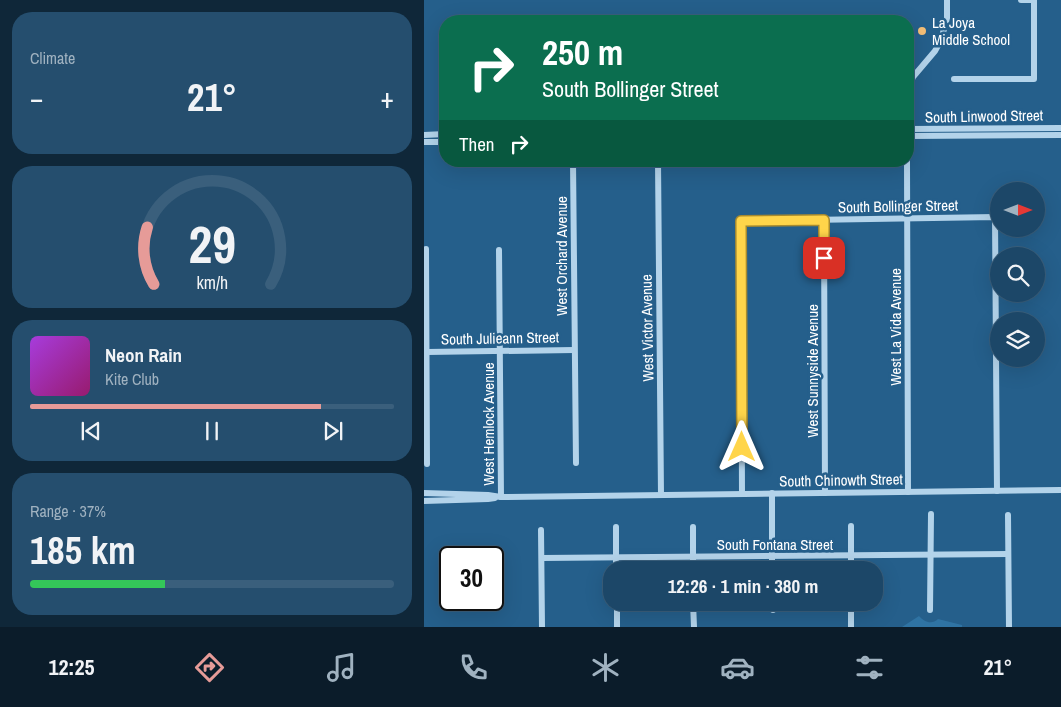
<!DOCTYPE html>
<html lang="en">
<head>
<meta charset="utf-8">
<style>
  :root { --surface:#1c4768; --page:#254e6e; --text:#f1f3f6; --muted:#a0b2c0; --line:#3a5f7c; --accent:#e69b98 }
  body { margin:0; font-family:"Archivo Narrow",sans-serif; background:var(--page); color:var(--text); height:100vh; display:flex; flex-direction:column; font-size:19px; white-space:nowrap }
  * { box-sizing:border-box; margin:0 }
  p { font-size:16px; color:var(--muted) }
  .icon { flex:none; width:28px; height:28px; fill:none; stroke:currentColor; stroke-width:2; stroke-linecap:round; stroke-linejoin:round }
  .map { position:relative; flex:1; overflow:hidden }
  .details { display:flex; flex-direction:column; gap:12px; padding:12px; background:#0f2739; width:424px }
  .details>* { flex:none }
  .banner { position:absolute; left:15px; top:15px; width:475px; height:152px; border-radius:20px; box-shadow:0 5px 20px #0002,0 0 0 1px var(--line); background:#0b6e4f; color:#fff; overflow:hidden }
  .needle { width:32px; rotate:90deg }
  .controls { position:absolute; left:566px; top:182px; display:grid; gap:10px }
  .controls a { display:grid; place-items:center; width:55px; height:55px; border-radius:50%; background:var(--surface); box-shadow:0 5px 20px #0002,0 0 0 1px var(--line); font-size:25px }
  .speed { position:absolute; left:15px; top:546px; display:flex; gap:10px; font-size:25px; font-weight:700; text-align:center }
  .speed>* { display:grid; place-content:center; width:65px; height:65px; border-radius:50%; background:var(--surface); box-shadow:0 5px 20px #0002,0 0 0 1px var(--line); line-height:1 }
  .speed .limit { border:2px solid #111; border-radius:8px; background:#fff; color:#111 }
  .pin { position:absolute; display:grid; place-items:center; width:42px; height:42px; color:#fff; margin:-21px; border-radius:10px; box-shadow:0 2px 8px #0006 }
  .me { position:absolute; width:55px; margin:-28px; rotate:0deg; stroke-linejoin:round; filter:drop-shadow(0 0 4px #0008) }
  .turn { display:flex; align-items:center; gap:18px; height:105px; padding:0 20px; font-size:22px }
  .turn .icon { width:65px; height:65px; stroke-width:2.5 }
  .turn b { display:block; font-size:35px; line-height:42px }
  .then { display:flex; align-items:center; height:48px; padding:0 20px; background:#0003; gap:10px; font-size:19px }
  .big { font-size:38px; font-weight:800; line-height:1.1 }
  .details .widget { flex:1; display:flex; flex-direction:column; justify-content:center; gap:8px; min-width:0; padding:0 18px; border-radius:20px; background:var(--page) }
  .details .dial { align-items:center; gap:0 }
  .dial svg { height:130px; overflow:visible; fill:none; stroke:var(--line); stroke-width:7; stroke-linecap:round; text-anchor:middle }
  .dial text { fill:var(--text); stroke:none }
  .song { display:flex; align-items:center; gap:15px }
  .cover { width:60px; height:60px; border-radius:8px; background:linear-gradient(135deg,hsl(280 70% 55%),hsl(320 70% 35%)) }
  .played { height:5px; border-radius:2px; background:linear-gradient(90deg,var(--accent) 80%,var(--line) 80%) }
  .keys { display:flex; justify-content:space-around; direction:ltr }
  .heat { display:flex; justify-content:space-between; align-items:center; font-size:28px; direction:ltr }
  .charge { height:8px; border-radius:4px; background:linear-gradient(90deg,#34c759 37%,var(--line) 0) }
  .trip { position:absolute; left:179px; top:561px; width:280px; height:50px; border-radius:20px; background:var(--surface); box-shadow:0 5px 20px #0002,0 0 0 1px var(--line); font-weight:800; line-height:50px; text-align:center }
  .tab-bar { display:flex; height:80px; justify-content:space-around; align-items:center; background:#0b1c2a; color:var(--muted) }
  .tab-bar .icon { width:35px; height:35px }
  .tab-bar .current { color:var(--accent) }
  .tab-bar b { font-size:22px; color:var(--text) }
  main { display:flex; flex:1; min-height:0 }
  .map>svg:first-child { display:block }
  .park { fill:#2f73a3 }
  .lines { fill:none; stroke-linecap:round; stroke-linejoin:round }
  .minor { stroke:#b3d3ea; stroke-width:6 }
  .route-casing { stroke:#a68a30; stroke-width:12 }
  .route { stroke:#ffd54a; stroke-width:9 }
  .poi-dot { fill:#f4bf77; stroke:#255f8b; stroke-width:2 }
  .labels { text-anchor:middle; dominant-baseline:central; stroke-width:5; stroke-linejoin:round; paint-order:stroke }
  .poi-label { font-size:15px; fill:#fff; stroke:#255f8b; text-anchor:start }
  .street-label { font-size:15px; fill:#fff; stroke:#255f8b }
</style>
</head>
<body>
<main>
<section class="details">
<div class="widget"><p>Climate</p>
<div class="heat"><a>−</a><b class="big">21°</b><a>+</a></div>
</div>
<div class="widget dial"><svg viewBox="0 0 100 80">
<path d="M14 69A42 42 0 1 1 86 69"/>
<path d="M14 69A42 42 0 0 1 10 34" stroke="#e69b98"/>
<text x="50" y="56" font-size="32" font-weight="700">29</text>
<text x="50" y="72" font-size="11">km/h</text>
</svg></div>
<div class="widget">
<div class="song"><i class="cover"></i><div><b>Neon Rain</b><p>Kite Club</p></div></div>
<div class="played"></div>
<div class="keys"><svg class="icon" aria-label="previous" viewBox="0 0 24 24"><path d="M18 5L8 12l10 7zM5 5v14"/></svg><svg class="icon" aria-label="pause" viewBox="0 0 24 24"><path d="M8 5v14M16 5v14"/></svg><svg class="icon" aria-label="next" viewBox="0 0 24 24"><path d="M6 5l10 7-10 7zM19 5v14"/></svg></div>
</div>
<div class="widget"><p>Range · 37%</p><b class="big">185 km</b><div class="charge"></div></div>
</section>
<div class="map">
<svg width="638" height="627" viewBox="0 0 638 627">
  <rect width="100%" height="100%" fill="#255f8b"/>
  <!-- park -->
  <path class="park" d="M 495,616 C 500,622 508,625 514,619 L 538,625 L 538,627 L 478,627 Z"/>
  <g class="lines">
    <!-- minor -->
    <g class="minor">
      <polyline points="530,79 610,79 610,0 597,0"/>
      <polyline points="484,90 489,77 511,51 517,40 523,18 523,0"/>
      <polyline points="484,129 638,128"/>
      <polyline points="0,135 21,134"/>
      <polyline points="484,136 638,135"/>
      <polyline points="0,142 21,142"/>
      <polyline points="149,161 152,463"/>
      <polyline points="234,161 237,495"/>
      <polyline points="483,161 484,492"/>
      <polyline points="400,220 401,493"/>
      <polyline points="2,249 3,464"/>
      <polyline points="75,250 77,497"/>
      <polyline points="3,352 150,350"/>
      <polyline points="0,493 64,495 77,497 638,490"/>
      <polyline points="348,493 348,570"/>
      <polyline points="318,494 317,221 571,217 573,491"/>
      <polyline points="0,501 64,499 71,498"/>
      <polyline points="584,515 585,627"/>
      <polyline points="427,526 427,570"/>
      <polyline points="192,527 192,570"/>
      <polyline points="269,527 269,570"/>
      <polyline points="117,530 118,627"/>
      <polyline points="118,558 584,554"/>
      <polyline points="193,602 193,627"/>
      <polyline points="269,602 270,627"/>
      <polyline points="349,602 349,610"/>
      <polyline points="427,602 427,627"/>
      <polyline points="506,610 507,514"/>
    </g>
  </g>
  <g class="lines">
    <!-- route casing -->
    <g class="route-casing">
      <polyline id="route" points="318,447 317,221 400,220 400,258"/>
    </g>
    <!-- route -->
    <use href="#route" class="route"/>
  </g>
  <!-- markers -->
  <circle class="poi-dot" cx="498" cy="31" r="5"/>
  <g class="labels">
    <!-- poi labels -->
    <g class="poi-label">
      <text x="508" y="22">La Joya<tspan x="508" dy="17">Middle School</tspan></text>
    </g>
    <!-- street labels -->
    <g class="street-label">
      <text transform="translate(560 116) rotate(-1)">South Linwood Street</text>
      <text transform="translate(474 206) rotate(-1)">South Bollinger Street</text>
      <text transform="translate(137 256) rotate(-90)">West Orchard Avenue</text>
      <text transform="translate(471 327) rotate(-90)">West La Vida Avenue</text>
      <text transform="translate(223 328) rotate(-91)">West Victor Avenue</text>
      <text transform="translate(76 338) rotate(-1)">South Julieann Street</text>
      <text transform="translate(388 371) rotate(-90)">West Sunnyside Avenue</text>
      <text transform="translate(64 424) rotate(-90)">West Hemlock Avenue</text>
      <text transform="translate(417 480) rotate(-1)">South Chinowth Street</text>
      <text x="351" y="544">South Fontana Street</text>
    </g>
  </g>
</svg>
<div class="controls">
<a><svg class="needle" viewBox="-14 -14 28 28"><path d="M0-13l5 13h-10z" fill="#e53935"/><path d="M0 13l5-13h-10z" fill="#a0b2c0"/></svg></a>
<a><svg class="icon" aria-label="search" viewBox="0 0 24 24"><circle cx="10" cy="10" r="6"/><path d="M15 15l6 6"/></svg></a>
<a><svg class="icon" aria-label="layers" viewBox="0 0 24 24"><path d="M12 4l9 5-9 5-9-5zM3 14l9 5 9-5"/></svg></a>
</div>
<div class="speed"><div class="limit">30</div></div>
<div class="pin" style="left:400px;top:258px;background:#d93025"><svg class="icon" aria-label="arrive" viewBox="0 0 24 24"><path d="M6 21V4h12l-3 4 3 4H6"/></svg></div>
<svg class="me" style="left:318px;top:447px" viewBox="-20 -20 40 40"><path d="M0-17L14 15 0 8-14 15z" fill="#ffd54a" stroke="#fff" stroke-width="4"/></svg>
<div class="trip">12:26 · 1 min · 380 m</div>
<div class="banner">
<div class="turn"><svg class="icon" aria-label="right" viewBox="0 0 24 24"><path d="M7 20v-9h11M14 6l5 5-5 5"/></svg><div><b>250 m</b>South Bollinger Street</div></div>
<div class="then">Then<svg class="icon" aria-label="right" viewBox="0 0 24 24"><path d="M7 20v-9h11M14 6l5 5-5 5"/></svg></div>
</div>
</div>
</main>
<nav class="tab-bar">
<b>12:25</b>
<svg class="icon current" aria-label="directions" viewBox="0 0 24 24"><path d="M12 3l9 9-9 9-9-9zM9 14v-3h6M13 9l2 2-2 2"/></svg>
<svg class="icon" aria-label="music" viewBox="0 0 24 24"><path d="M9 18V5l10-2v13"/><circle cx="6" cy="18" r="3"/><circle cx="16" cy="16" r="3"/></svg>
<svg class="icon" aria-label="phone" viewBox="0 0 24 24"><path d="M5 4h4l2 5-3 2q2 4 5 5l2-3 5 2v4C11 20 4 13 5 4z"/></svg>
<svg class="icon" aria-label="climate" viewBox="0 0 24 24"><path d="M12 3v18M4 7l16 10M4 17L20 7"/></svg>
<svg class="icon" aria-label="car" viewBox="0 0 24 24"><path d="M5 17H2v-5l4-1 3-4h7l3 4 3 1v5h-3M9 17h6M6 11h13"/><circle cx="7" cy="17" r="2"/><circle cx="17" cy="17" r="2"/></svg>
<svg class="icon" aria-label="filters" viewBox="0 0 24 24"><path d="M4 7h16M4 17h16"/><circle cx="9" cy="7" r="2"/><circle cx="15" cy="17" r="2"/></svg>
<b>21°</b>
</nav>
</body>
</html>
